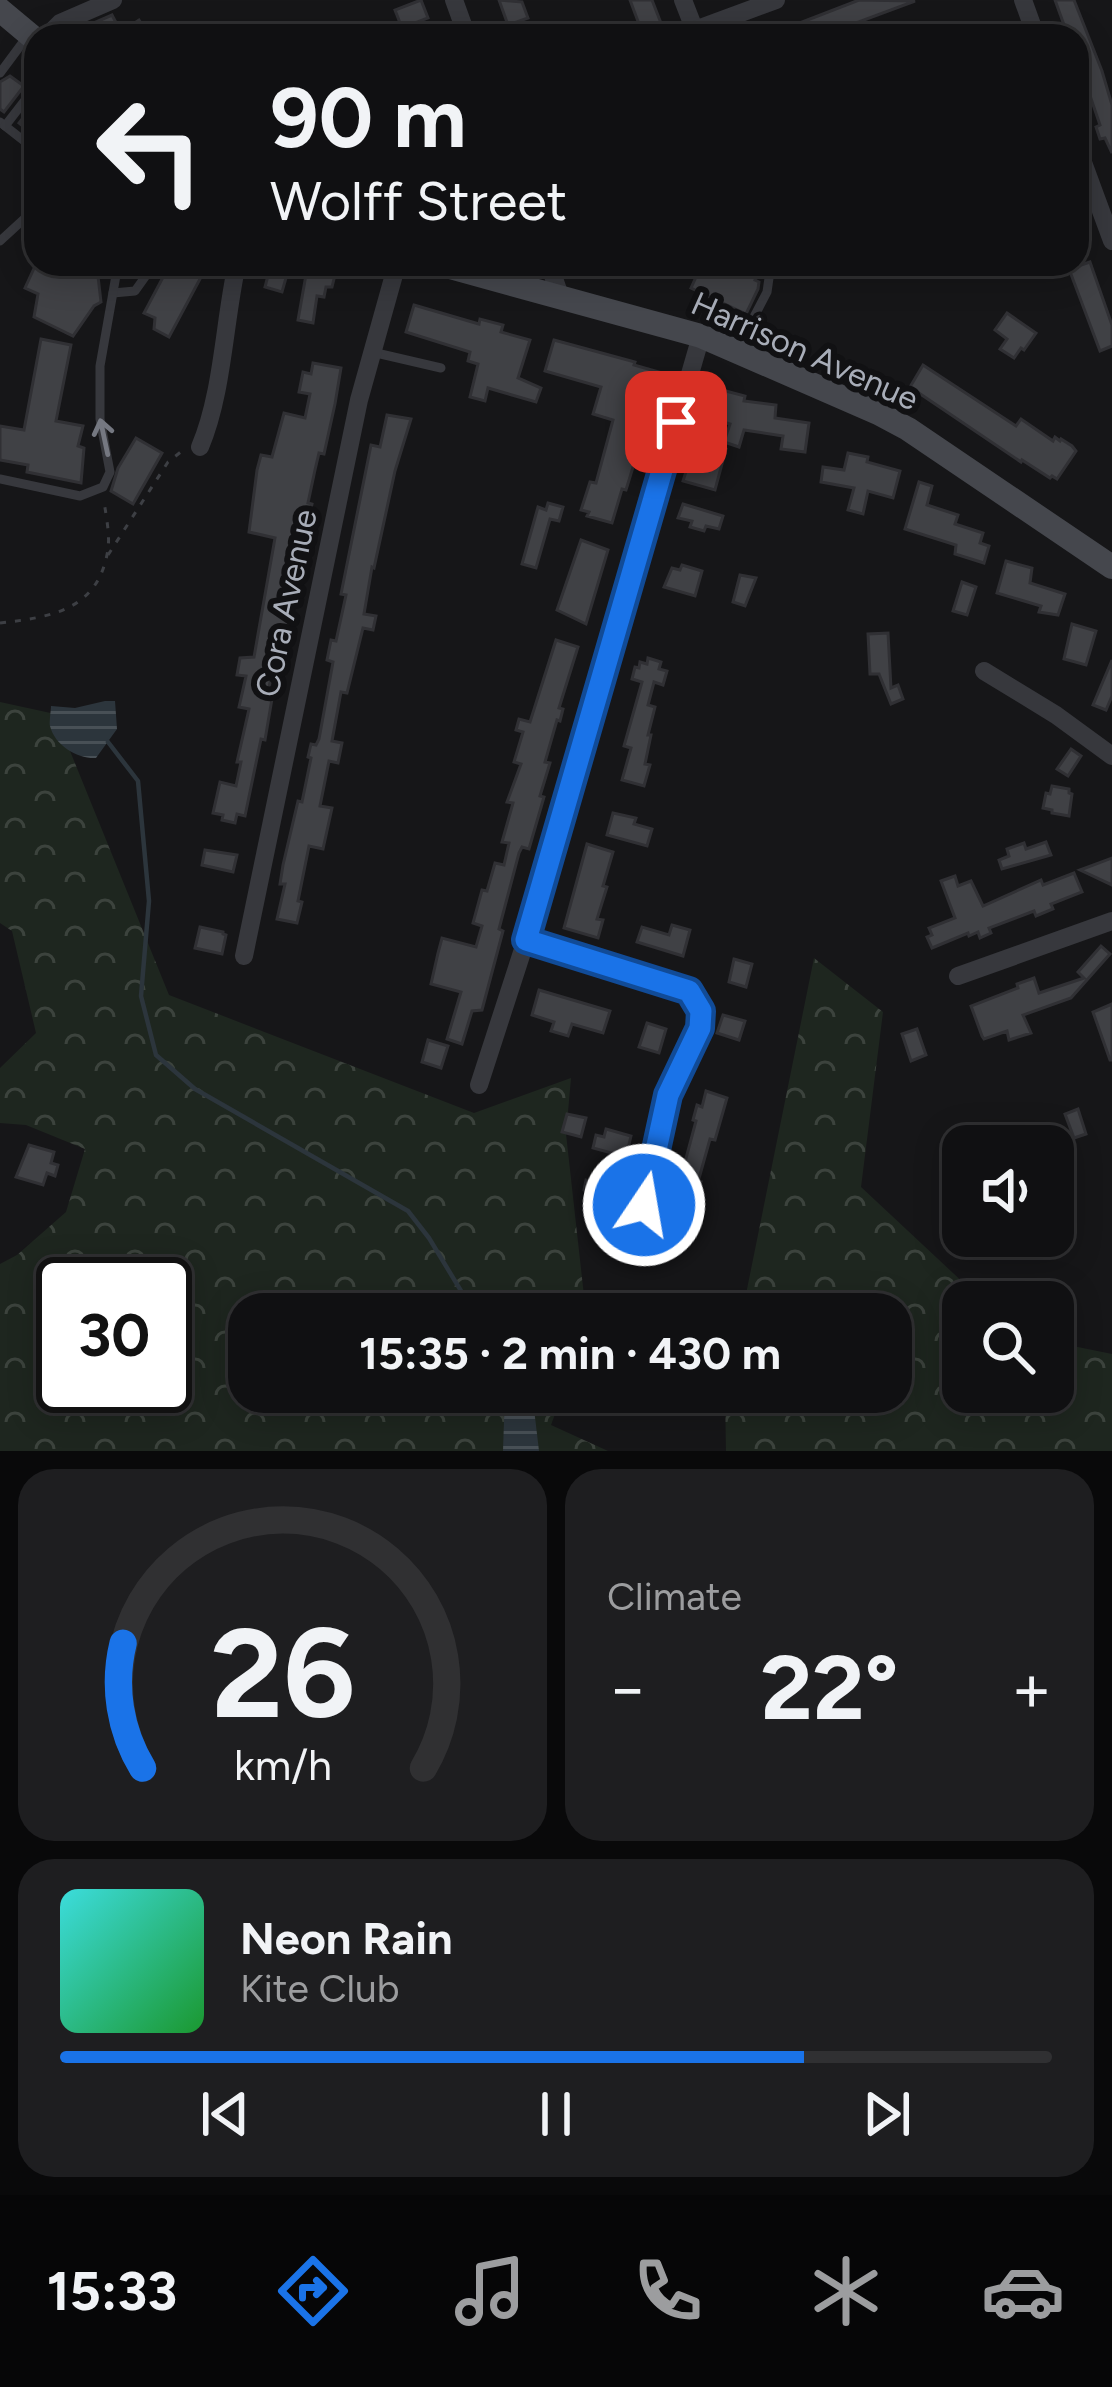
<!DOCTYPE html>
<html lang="en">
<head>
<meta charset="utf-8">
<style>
  :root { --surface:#101012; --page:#1e1e20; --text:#f1f3f6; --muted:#9c9d9f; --line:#303032; --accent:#1a73e8 }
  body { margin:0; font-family:Figtree,sans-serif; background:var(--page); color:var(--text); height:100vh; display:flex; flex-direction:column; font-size:45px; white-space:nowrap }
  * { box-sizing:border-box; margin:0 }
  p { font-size:39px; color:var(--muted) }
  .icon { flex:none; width:66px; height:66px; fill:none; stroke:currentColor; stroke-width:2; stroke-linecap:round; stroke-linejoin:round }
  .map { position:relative; height:1451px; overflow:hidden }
  .sheet { display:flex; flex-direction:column; gap:18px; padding:18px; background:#09090a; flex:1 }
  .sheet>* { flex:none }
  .banner { position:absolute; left:24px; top:24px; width:1065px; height:252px; border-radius:36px; box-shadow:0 6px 30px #0003,0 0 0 3px var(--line); background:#101012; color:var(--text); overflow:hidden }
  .tools { position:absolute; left:942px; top:1125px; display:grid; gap:24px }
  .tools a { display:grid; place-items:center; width:132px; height:132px; border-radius:24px; background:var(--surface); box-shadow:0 6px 30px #0003,0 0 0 3px var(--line); font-size:60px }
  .speed { position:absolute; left:36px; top:1257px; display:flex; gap:24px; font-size:60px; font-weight:700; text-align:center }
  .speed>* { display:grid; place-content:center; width:156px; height:156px; border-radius:50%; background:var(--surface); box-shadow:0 6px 30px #0003,0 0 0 3px var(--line); line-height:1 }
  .speed .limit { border:6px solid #111; border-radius:18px; background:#fff; color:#111 }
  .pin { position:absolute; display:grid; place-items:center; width:102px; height:102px; color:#fff; margin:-51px; border-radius:24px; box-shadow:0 6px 18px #0006 }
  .me { position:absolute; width:132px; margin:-66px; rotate:12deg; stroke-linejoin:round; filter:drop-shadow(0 0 9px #0008) }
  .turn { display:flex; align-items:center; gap:42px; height:252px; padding:0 48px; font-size:54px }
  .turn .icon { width:156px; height:156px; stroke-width:2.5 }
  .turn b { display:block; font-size:84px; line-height:102px }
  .big { font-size:90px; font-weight:700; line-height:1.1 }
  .sheet .card { flex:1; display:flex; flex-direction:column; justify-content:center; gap:18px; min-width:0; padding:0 42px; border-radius:36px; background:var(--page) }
  .sheet .dial { align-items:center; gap:0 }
  .dial svg { height:312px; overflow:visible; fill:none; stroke:var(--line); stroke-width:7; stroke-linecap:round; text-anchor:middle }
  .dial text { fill:var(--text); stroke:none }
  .song { display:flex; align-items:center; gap:36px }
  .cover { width:144px; height:144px; border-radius:18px; background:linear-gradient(135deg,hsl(180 70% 55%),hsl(130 70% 35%)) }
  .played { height:12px; border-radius:6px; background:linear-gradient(90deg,var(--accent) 75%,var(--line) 75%) }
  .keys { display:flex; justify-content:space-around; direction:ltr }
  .heat { display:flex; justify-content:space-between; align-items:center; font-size:66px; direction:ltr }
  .sheet .tiles { flex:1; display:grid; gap:18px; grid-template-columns:1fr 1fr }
  .card:last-child { grid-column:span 2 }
  .trip { position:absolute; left:228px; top:1293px; width:684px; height:120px; border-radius:36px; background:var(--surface); box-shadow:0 6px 30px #0003,0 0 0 3px var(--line); font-weight:700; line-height:120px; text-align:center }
  .tabs { display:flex; height:192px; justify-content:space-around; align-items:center; background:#060607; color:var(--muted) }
  .tabs .icon { width:84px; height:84px }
  .tabs .active { color:var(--accent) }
  .tabs b { font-size:54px; color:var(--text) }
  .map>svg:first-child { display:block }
  .forest { fill:url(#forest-crowns); fill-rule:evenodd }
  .water { fill:url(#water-rules) }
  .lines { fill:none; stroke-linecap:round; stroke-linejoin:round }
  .stream { stroke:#2c353c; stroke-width:4.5 }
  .building { fill:#404145; stroke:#303034; stroke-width:3 }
  .path { stroke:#3d3f44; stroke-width:3; stroke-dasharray:6 9; stroke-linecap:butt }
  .service { stroke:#37383d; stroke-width:9 }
  .minor { stroke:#37383d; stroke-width:18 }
  .secondary { stroke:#45474d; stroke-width:24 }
  .oneway { stroke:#757881 }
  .route-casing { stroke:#114b97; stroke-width:30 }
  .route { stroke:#1a73e8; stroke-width:21 }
  .labels { text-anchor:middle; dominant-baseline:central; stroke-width:12; stroke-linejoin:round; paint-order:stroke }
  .street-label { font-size:33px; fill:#a8adb8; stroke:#111113 }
</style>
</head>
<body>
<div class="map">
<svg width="1112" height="1451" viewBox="0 0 1112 1451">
  <defs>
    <pattern id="forest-crowns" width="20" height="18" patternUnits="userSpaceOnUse" patternTransform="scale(3)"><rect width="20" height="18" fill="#1e261f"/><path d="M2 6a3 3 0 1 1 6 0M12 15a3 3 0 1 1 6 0" fill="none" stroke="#3c433d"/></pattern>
    <pattern id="water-rules" width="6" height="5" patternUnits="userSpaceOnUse" patternTransform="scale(3)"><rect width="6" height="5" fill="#2c353c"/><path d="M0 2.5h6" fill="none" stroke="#485056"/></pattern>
  </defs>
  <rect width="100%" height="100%" fill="#161618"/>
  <!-- forest -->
  <g class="forest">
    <path d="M 0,702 L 55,714 L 169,995 L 474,1113 L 571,1078 L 566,1134 L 586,1314 L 249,1314 L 249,1392 L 563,1392 L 551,1425 L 608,1451 L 0,1451 L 0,1264 L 17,1255 L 66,1212 L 85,1149 L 26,1125 L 0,1123 L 0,1068 L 36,1033 L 12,931 L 0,923 ZM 63,1284 L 165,1284 L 165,1386 L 63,1386 Z"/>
    <polygon points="814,958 883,1012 861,1187 984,1302 963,1302 963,1392 1053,1392 1053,1342 1112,1354 1112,1451 726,1451 725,1392 891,1392 891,1314 742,1314"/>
  </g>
  <!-- water -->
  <g class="water">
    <path d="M 105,701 L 115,701 L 117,729 L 96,758 C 78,759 55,746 50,726 C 49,723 51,710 51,706 L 75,708 Z"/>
    <polygon points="505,1392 532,1392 539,1451 503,1451"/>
  </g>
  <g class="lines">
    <!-- stream -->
    <polyline class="stream" points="108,742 138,781 149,901 141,996 156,1055 195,1089 408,1211 429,1238 475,1314"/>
  </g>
  <!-- building -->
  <g class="building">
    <polygon points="421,0 428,18 402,28 395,10"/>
    <polygon points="499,0 522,2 528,18 508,25"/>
    <polygon points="630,0 652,0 666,36 634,36 631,27 639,24"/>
    <polygon points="859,0 915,1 821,36 766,36"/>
    <polygon points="1055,0 1074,0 1102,71 1112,105 1112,153 1105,138 1100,139 1096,127 1100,125 1084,78 1080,76 1077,69 1077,36 1068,36"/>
    <polygon points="112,15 121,32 139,20 147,32 141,36 95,36 89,25"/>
    <polygon points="10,76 24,86 4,112 0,109 0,82"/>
    <polygon points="36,101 36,137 19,123"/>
    <polygon points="1090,262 1112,325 1112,346 1100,351 1069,269"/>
    <polygon points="36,264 87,266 93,268 98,276 101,302 94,306 73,336 34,317 38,294 25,288"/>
    <polygon points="170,264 208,264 169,337 154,329 155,318 144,313"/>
    <polygon points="271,264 290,264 282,292 265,287"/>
    <polygon points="702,264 762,264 755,280 759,282 758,289 746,314 691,288"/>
    <polygon points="780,264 817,264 814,277 780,267"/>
    <polygon points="307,269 335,275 332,287 326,287 324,297 317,296 313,323 298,320"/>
    <polygon points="414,305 479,324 480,319 503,325 501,332 530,340 518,378 541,388 536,402 488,388 485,401 470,397 478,364 468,361 470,352 406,332"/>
    <polygon points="1007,313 1036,333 1024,350 1021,348 1014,358 1000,349 1007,339 995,330"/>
    <polygon points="41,339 71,345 56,421 83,426 78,446 84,448 81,483 27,472 28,465 0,460 0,426 24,430"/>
    <polygon points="554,340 635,362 634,365 666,374 657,405 643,401 633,436 642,438 626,490 622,489 612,523 587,516 589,512 581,510 590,482 596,483 613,420 593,414 601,387 545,371"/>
    <polygon points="313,363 341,368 335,404 324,454 319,453 315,470 308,503 312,504 308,522 305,521 289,597 295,598 283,649 277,648 268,692 273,693 265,740 261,739 245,816 237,814 235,823 222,820 223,815 213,813 220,782 236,786 241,762 237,762 249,709 239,707 246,676 237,675 240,658 254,657 275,538 249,532 257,470 261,455 272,457 284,413 305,418 310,394 299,392 303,372 311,374"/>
    <polygon points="923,365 1016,426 1021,419 1053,441 1055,437 1060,441 1061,439 1072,446 1076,451 1057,479 1052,476 1050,478 1022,460 1021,462 910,387"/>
    <polygon points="722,390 745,396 744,401 776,405 775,418 809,423 805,452 781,449 783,436 744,430 739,447 724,442 730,424 714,419"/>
    <polygon points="387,415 411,419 395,471 374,568 372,567 364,614 376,616 373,630 363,628 347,693 341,692 332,741 342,743 338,763 329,761 320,806 332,808 323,849 309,846 298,901 302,902 297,923 277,919 285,884 280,884 283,865 298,801 302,802 311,758 308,757 311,744 316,745 319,739 333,662 327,660 331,640 336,641 346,595 341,594 371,445 380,447"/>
    <polygon points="136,438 162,453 133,504 111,491 118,468"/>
    <polygon points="696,440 726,449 715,490 683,481"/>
    <polygon points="848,453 868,457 867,462 900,471 893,498 868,491 863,514 848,510 854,488 821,482 823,467 844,470"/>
    <polygon points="919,482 932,486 927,505 958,515 955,524 983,533 980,543 989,546 984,563 955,554 956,545 905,529"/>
    <polygon points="548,503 563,507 559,521 550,519 536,568 522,564 538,507 546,510"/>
    <polygon points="683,504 723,516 719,529 706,526 704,531 690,527 692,521 678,518"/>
    <polygon points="581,540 608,550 586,624 557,610"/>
    <polygon points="1006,561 1032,568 1030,583 1065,594 1058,615 1039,612 1041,606 997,593"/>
    <polygon points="682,565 702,571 695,596 664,587 672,568 680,570"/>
    <polygon points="740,575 756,578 745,606 733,602"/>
    <polygon points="962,582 976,587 967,615 953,611"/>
    <polygon points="1072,624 1096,631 1086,665 1064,659"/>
    <polygon points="888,633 891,688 898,685 903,699 891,704 879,674 870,674 868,634"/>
    <polygon points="556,640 578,647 559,708 563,709 560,721 557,720 545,762 550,763 540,796 544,797 529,849 522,847 519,853 499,929 503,931 482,1010 472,1011 462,1044 447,1039 461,992 431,984 438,953 442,938 476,947 482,926 473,923 482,890 487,891 495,863 504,865 509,843 502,842 513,803 507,802 521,764 514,762 523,732 516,730 519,719 530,722"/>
    <polygon points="648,658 661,662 659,669 667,671 663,685 654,682 648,705 655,707 648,735 651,735 645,764 650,765 644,786 622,780 631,748 624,746 642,682 632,679 635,667 639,668 640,662 647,664"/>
    <polygon points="1112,660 1112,696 1106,710 1093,705"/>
    <polygon points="1071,749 1081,756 1068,776 1057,769"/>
    <polygon points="1052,786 1069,789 1069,793 1072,794 1069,816 1052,813 1052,810 1043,808 1046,793 1050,794"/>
    <polygon points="613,813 636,818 634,824 652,829 647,846 607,835"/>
    <polygon points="1046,842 1051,855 1002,869 999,860 1009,856 1007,849 1024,843 1026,849"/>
    <polygon points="587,844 613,852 603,886 607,887 597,919 603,920 598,938 564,928"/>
    <polygon points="205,850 237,855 233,872 202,865"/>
    <polygon points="1112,858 1112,885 1080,870"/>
    <polygon points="1074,873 1082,892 1051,904 1053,909 1036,916 1034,911 989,928 991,933 980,938 978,932 969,936 968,933 932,948 927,937 932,935 929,928 955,918 941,881 955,876 958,886 971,881 983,906 1041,880 1043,885"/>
    <polygon points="672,925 690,930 683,956 637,942 642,927 669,935"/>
    <polygon points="200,927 223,932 223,934 226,935 222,954 195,948"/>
    <polygon points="1101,946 1110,954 1071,998 1023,1015 1031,1033 1009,1040 1007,1031 984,1039 982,1036 971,1006 1018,988 1017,984 1034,978 1039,993 1084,978 1078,972"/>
    <polygon points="734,959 752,964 746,987 729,982"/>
    <polygon points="539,990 610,1011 603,1033 572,1024 568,1036 551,1031 554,1022 532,1015"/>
    <polygon points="1112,1004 1112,1060 1110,1060 1093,1012"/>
    <polygon points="723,1015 745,1021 739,1040 717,1033"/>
    <polygon points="647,1023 666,1029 659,1053 639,1047"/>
    <polygon points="917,1029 926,1055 911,1061 902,1034"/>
    <polygon points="428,1040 448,1046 441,1068 422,1062"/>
    <polygon points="706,1091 727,1098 715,1140 710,1139 698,1182 701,1182 695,1201 692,1200 684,1228 664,1223 661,1213 672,1175 681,1177 696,1121 693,1120 697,1105 702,1107"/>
    <polygon points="1078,1109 1086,1134 1074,1138 1065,1114"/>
    <polygon points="567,1114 586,1118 581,1137 562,1132"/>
    <polygon points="606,1129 631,1136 626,1157 593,1148 596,1135 604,1137"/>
    <polygon points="29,1145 54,1152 51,1163 58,1165 55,1176 47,1173 43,1185 16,1177"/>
    <polygon points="596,1173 620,1180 618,1188 622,1189 619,1200 584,1190 586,1180 594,1182"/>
  </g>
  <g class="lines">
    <!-- path -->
    <g class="path">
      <polyline points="108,555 168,462 182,451"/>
      <path d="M 0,623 C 52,617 99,610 108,549 C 110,534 106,516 104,501"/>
    </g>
    <!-- service -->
    <g class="service">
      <polyline points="0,73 29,34"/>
      <polyline points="0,122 28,144 27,167 36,182"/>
      <polyline points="5,126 36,86"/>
      <polyline points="0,241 36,208"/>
      <polyline points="113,293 135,291 145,277 148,264"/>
      <polyline points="736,351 767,292 771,264"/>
      <polyline points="372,352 441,368"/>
      <polyline points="0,479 80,496 103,487 110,472 100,419 100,366 118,264"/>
    </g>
    <!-- minor -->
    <g class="minor">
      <polyline points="454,0 467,36"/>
      <polyline points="683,0 697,36"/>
      <polyline points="1023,0 1036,36"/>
      <polyline points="695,30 776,0"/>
      <polyline points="47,36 60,23 113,0"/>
      <polyline points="1077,146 1112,241"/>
      <polyline points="549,264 560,296"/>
      <path d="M 200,447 C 223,393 224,322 237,264"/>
      <polyline points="984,671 1056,715 1112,756"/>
      <polyline points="526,940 689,991 701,1011 700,1028 668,1095 644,1205 651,1224"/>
      <polyline points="244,956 359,400 397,264"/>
      <polyline points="958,976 1112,921"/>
      <polyline points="479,1085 526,940 701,336"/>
    </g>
    <!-- secondary -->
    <g class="secondary">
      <polyline points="0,10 36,40"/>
      <polyline points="439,264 701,336 878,413 908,429 1112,567"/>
    </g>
  </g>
  <!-- one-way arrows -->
  <defs><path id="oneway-shaft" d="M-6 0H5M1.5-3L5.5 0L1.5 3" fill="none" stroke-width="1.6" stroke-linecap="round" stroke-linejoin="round" transform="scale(3)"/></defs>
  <use class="oneway" href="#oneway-shaft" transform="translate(104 437) rotate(-102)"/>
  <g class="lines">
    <!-- route casing -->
    <g class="route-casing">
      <polyline id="route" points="644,1205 668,1095 700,1028 701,1011 689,991 526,940 676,422"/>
    </g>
    <!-- route -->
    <use href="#route" class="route"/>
  </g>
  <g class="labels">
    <!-- street labels -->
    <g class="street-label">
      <text transform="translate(805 351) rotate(24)">Harrison Avenue</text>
      <text transform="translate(286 603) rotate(-78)">Cora Avenue</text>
    </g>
  </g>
</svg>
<div class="tools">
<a><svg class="icon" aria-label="sound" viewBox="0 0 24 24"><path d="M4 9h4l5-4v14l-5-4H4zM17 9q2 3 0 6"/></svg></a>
<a><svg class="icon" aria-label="search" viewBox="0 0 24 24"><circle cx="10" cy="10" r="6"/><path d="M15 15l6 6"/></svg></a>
</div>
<div class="speed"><div class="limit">30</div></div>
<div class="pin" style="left:676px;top:422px;background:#d93025"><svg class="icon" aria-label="arrive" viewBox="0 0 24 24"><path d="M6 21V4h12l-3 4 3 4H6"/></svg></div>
<svg class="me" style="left:644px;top:1205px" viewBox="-20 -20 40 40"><circle r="17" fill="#1a73e8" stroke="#fff" stroke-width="3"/><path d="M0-11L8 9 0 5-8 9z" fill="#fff"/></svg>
<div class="trip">15:35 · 2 min · 430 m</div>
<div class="banner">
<div class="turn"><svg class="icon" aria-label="left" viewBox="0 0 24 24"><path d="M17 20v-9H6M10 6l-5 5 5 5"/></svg><div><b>90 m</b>Wolff Street</div></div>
</div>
</div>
<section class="sheet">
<div class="tiles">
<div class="card dial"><svg viewBox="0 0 100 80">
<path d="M14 69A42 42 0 1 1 86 69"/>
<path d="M14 69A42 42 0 0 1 9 37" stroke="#1a73e8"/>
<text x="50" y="56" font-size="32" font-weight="700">26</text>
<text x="50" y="72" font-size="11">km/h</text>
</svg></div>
<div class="card"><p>Climate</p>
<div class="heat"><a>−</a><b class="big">22°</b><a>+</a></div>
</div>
<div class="card">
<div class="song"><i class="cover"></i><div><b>Neon Rain</b><p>Kite Club</p></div></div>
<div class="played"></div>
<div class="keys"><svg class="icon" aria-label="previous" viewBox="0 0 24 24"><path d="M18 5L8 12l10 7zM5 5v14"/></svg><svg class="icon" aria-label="pause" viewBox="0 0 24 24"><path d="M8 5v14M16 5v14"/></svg><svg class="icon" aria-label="next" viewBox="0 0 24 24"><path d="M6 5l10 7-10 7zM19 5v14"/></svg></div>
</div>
</div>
</section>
<nav class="tabs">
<b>15:33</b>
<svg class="icon active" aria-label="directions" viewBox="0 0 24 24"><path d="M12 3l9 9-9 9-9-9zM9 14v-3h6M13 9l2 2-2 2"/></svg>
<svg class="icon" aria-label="music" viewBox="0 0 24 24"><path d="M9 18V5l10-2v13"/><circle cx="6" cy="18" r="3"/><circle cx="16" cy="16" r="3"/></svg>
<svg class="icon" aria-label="phone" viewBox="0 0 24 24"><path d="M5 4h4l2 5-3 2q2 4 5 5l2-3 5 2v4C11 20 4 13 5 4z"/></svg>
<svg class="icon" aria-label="climate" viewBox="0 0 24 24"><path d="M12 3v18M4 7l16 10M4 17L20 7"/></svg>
<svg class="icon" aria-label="car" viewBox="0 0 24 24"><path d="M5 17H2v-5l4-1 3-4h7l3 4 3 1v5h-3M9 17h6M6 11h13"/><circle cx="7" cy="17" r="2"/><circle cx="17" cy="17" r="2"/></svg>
</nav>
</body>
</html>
